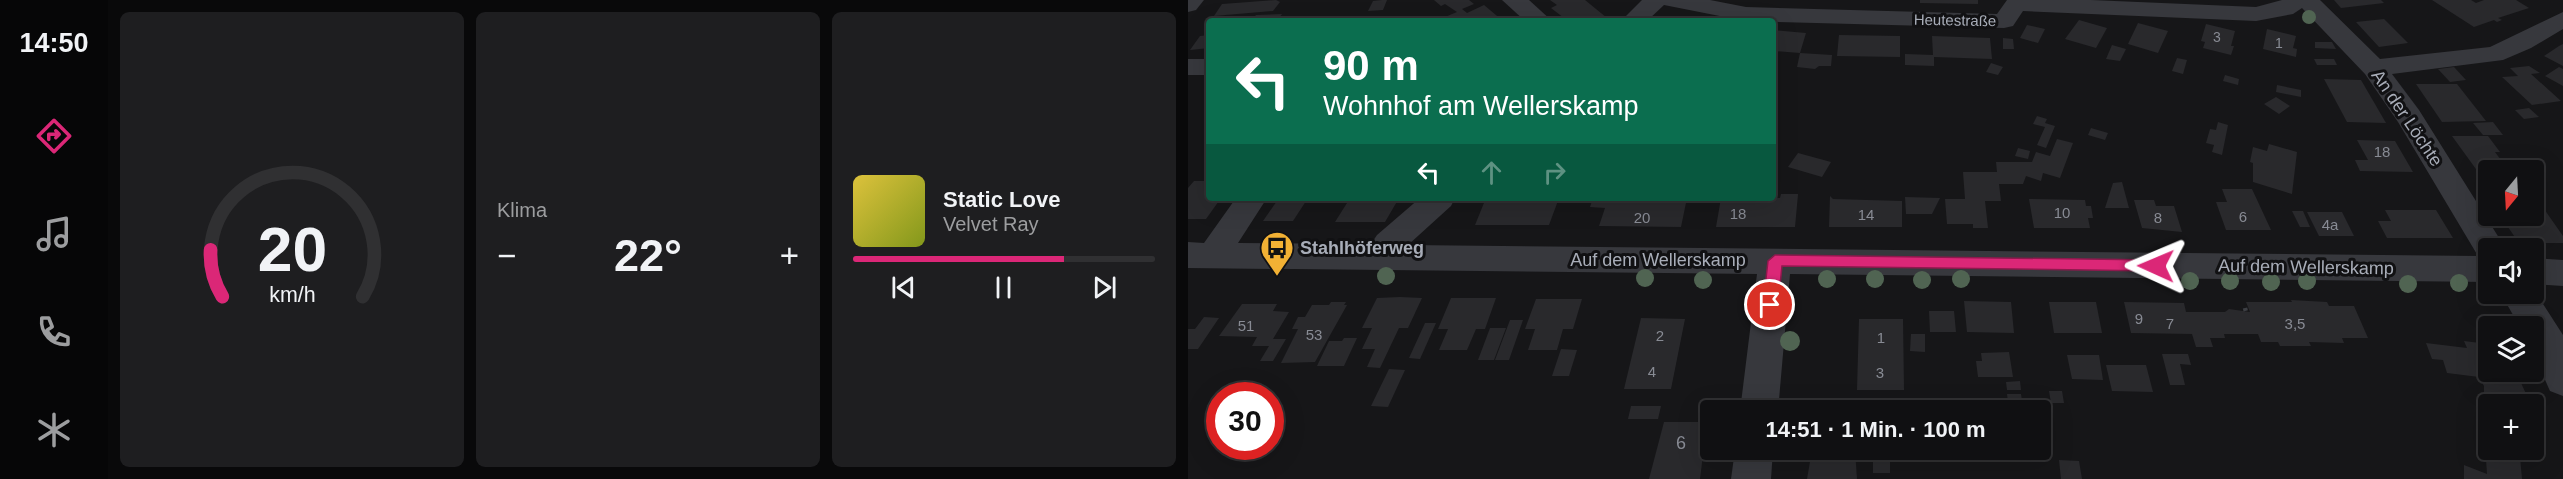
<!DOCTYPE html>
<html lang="de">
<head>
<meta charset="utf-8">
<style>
  :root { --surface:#101012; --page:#1e1e20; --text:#f1f3f6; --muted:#9c9d9f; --line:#303032; --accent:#db2777 }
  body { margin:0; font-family:Arial,sans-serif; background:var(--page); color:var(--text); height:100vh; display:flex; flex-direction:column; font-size:22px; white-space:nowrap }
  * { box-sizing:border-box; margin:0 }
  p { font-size:20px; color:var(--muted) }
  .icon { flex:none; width:33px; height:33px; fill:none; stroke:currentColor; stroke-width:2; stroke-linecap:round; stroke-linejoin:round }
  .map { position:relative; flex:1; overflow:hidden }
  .details { display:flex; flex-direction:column; gap:12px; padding:12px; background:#09090a; width:1080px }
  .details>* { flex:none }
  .top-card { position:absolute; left:18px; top:18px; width:570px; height:183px; border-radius:6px; box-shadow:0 6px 24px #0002,0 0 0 2px var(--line); background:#0b6e4f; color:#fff; overflow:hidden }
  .needle { width:39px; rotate:198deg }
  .buttons { position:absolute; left:1290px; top:160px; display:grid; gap:12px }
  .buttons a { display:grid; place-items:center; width:66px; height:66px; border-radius:6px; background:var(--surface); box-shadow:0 6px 24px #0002,0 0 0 2px var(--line); font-size:30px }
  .speed { position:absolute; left:18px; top:382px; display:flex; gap:12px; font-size:30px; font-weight:700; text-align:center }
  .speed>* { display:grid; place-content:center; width:78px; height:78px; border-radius:50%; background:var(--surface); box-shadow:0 6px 24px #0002,0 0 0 2px var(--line); line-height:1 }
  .speed .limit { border:9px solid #d22; background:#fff; color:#111 }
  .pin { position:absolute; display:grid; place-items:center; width:51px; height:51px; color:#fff; margin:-26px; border:3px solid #fff; border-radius:50%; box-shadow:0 2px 6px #0007 }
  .me { position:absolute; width:66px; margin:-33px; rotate:271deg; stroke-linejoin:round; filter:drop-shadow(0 0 4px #0008) }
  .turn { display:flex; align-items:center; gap:21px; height:126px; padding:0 18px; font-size:27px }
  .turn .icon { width:78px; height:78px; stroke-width:2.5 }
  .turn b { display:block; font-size:42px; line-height:51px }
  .lanes { display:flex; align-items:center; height:57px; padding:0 18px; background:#0003; justify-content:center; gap:30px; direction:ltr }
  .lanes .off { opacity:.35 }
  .big { font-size:45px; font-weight:600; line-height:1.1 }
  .details .widget { flex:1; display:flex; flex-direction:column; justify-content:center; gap:9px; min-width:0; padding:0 21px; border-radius:9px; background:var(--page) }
  .details .dial { align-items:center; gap:0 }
  .dial svg { height:156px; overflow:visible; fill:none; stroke:var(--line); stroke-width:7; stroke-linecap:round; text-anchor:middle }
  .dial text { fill:var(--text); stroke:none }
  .song { display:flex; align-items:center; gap:18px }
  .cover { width:72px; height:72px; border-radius:9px; background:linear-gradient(135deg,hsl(50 70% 55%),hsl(70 70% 35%)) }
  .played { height:6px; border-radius:3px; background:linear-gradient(90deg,var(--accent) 70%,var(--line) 70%) }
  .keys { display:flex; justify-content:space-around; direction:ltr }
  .heat { display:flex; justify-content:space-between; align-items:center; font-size:33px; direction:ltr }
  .details .tiles { flex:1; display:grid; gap:12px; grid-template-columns:repeat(3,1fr) }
  .trip { position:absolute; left:512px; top:400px; width:351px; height:60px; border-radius:6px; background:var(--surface); box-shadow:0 6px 24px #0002,0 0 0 2px var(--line); font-weight:600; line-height:60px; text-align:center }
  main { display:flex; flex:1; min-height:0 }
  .dock { display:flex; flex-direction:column; width:108px; justify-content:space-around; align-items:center; background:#060607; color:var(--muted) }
  .dock .icon { width:42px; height:42px }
  .dock .active { color:var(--accent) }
  .dock b { font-size:27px; color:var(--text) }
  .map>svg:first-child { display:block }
  .building { fill:#29292c }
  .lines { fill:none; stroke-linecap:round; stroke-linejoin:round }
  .path { stroke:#3d3f44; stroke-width:4.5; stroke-dasharray:3 5; stroke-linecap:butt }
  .minor { fill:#37383d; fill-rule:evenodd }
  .tree { fill:#506452 }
  .route { fill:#db2777; stroke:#8e194d; stroke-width:1.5 }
  .labels { text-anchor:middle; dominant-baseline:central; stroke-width:6; stroke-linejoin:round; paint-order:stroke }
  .far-number-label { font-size:14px; fill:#888b94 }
  .far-street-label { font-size:15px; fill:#a8adb8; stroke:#111113 }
  .number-label { font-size:15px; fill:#888b94 }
  .street-label { font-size:18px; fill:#a8adb8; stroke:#111113 }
  .poi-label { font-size:18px; font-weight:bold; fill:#a8adb8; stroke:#111113; text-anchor:start }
  .near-number-label { font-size:18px; fill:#888b94 }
</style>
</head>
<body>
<main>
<nav class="dock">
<b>14:50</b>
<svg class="icon active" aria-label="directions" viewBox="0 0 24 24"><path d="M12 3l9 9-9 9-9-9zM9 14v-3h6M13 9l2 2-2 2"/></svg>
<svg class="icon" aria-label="music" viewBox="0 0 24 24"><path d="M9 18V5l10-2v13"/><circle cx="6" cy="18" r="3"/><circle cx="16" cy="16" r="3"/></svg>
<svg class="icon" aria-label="phone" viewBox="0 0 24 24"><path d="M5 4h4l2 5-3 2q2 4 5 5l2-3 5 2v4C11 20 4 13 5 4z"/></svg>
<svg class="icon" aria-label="climate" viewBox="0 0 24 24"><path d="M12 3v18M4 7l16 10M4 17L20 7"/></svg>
</nav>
<section class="details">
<div class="tiles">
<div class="widget dial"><svg viewBox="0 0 100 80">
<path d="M14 69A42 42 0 1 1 86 69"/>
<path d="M14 69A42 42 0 0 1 8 45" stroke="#db2777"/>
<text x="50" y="56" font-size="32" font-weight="700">20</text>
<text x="50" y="72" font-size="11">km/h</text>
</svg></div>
<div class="widget"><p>Klima</p>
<div class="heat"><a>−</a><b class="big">22°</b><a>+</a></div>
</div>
<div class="widget">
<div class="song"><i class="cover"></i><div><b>Static Love</b><p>Velvet Ray</p></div></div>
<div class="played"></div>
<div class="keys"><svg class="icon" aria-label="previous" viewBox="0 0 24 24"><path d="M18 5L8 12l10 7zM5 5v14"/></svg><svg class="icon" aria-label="pause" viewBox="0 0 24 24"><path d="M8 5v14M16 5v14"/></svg><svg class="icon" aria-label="next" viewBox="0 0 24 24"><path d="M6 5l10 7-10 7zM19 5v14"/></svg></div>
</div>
</div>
</section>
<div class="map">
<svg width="1375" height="479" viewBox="0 0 1375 479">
  <rect width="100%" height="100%" fill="#161618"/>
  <!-- building -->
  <g class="building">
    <polygon points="88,0 92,2 85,11 26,16 34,4"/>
    <polygon points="194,0 199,0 195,10 180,11 185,1"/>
    <polygon points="246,0 281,0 286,4 274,9 279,13 296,5 315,21 261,21 257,17 269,12 257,4 253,6"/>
    <polygon points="362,0 397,0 419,18 414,21 380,21 363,8 369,5"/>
    <polygon points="732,0 790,0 790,4 732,3"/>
    <polygon points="1146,0 1193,0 1196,3 1153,8"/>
    <polygon points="1244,0 1283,0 1288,3 1296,0 1328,0 1341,8 1310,18 1314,20 1309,22 1306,20 1286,27"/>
    <polygon points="94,14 89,21 63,21 68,15"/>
    <polygon points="1196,19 1220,43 1191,47 1168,22"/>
    <polygon points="891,20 919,28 908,48 877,39"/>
    <polygon points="950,23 980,31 970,53 940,44"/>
    <polygon points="1018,24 1047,31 1043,46 1046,46 1043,55 1015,48 1017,42 1013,41"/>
    <polygon points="839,25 857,29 850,43 832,38"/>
    <polygon points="1079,29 1108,36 1105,48 1109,49 1108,57 1075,49"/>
    <polygon points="585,30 618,33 612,53 644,55 643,66 631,66 627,69 609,67 612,53 585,51"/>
    <polygon points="21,35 21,48 2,50 12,36"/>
    <polygon points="651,35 712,36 712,57 649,56"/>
    <polygon points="744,36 802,38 804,59 746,57 746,66 717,65 717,54 745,55"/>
    <polygon points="815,38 825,39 826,49 815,49"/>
    <polygon points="1127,42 1144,42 1148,49 1127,48"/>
    <polygon points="1375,44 1375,66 1356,56 1371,46"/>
    <polygon points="924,45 938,49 932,61 918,59"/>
    <polygon points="989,58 999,60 995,74 984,71"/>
    <polygon points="1126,59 1146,59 1149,65 1129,65"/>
    <polygon points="803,63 815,67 810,75 798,72"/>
    <polygon points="1341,66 1352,73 1343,74 1373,101 1344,105 1314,77 1330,76 1322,68"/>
    <polygon points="1266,67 1278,80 1262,82 1250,69"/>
    <polygon points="1371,67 1375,69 1375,86 1357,76"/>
    <polygon points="1037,75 1051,79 1050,85 1035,81"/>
    <polygon points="1136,79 1173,80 1198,123 1159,122"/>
    <polygon points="1228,84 1269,84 1298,121 1254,122"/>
    <polygon points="1089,85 1113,90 1113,97 1088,92"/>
    <polygon points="1088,97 1102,106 1091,114 1076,104"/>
    <polygon points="1341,108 1351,117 1336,119 1327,110"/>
    <polygon points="849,116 859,119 857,123 867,126 858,148 849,145 857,127 845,124"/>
    <polygon points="1030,122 1040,125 1034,155 1024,152 1026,145 1018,143 1022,129 1028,130"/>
    <polygon points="1305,122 1315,135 1295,135 1285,123"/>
    <polygon points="903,128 920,133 917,140 900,135"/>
    <polygon points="1264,136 1300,136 1312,152 1307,152 1321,171 1300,171 1300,176 1293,176"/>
    <polygon points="869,139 885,143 872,178 855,173 853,181 838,176 835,184 811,184 813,201 797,201 800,228 785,228 785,224 759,224 757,199 777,199 775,172 809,172 808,162 844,162 848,152 862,156"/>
    <polygon points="1169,140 1207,141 1225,172 1172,171 1167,160 1180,160"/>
    <polygon points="1081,144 1109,152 1104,194 1065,182 1065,163 1062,162 1065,147 1079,151"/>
    <polygon points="830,148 842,151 840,159 827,156"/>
    <polygon points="610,153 643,162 634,177 600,167"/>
    <polygon points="6,181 21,181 21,198 33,198 18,219 0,219 0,188"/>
    <polygon points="934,182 941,208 917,208 925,183"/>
    <polygon points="1034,189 1064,189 1083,230 1038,230 1028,202 1039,202"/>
    <polygon points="593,194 610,194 607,227 528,227 533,198 592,198"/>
    <polygon points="642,196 645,199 714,201 714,227 641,227"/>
    <polygon points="717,197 752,198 744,214 718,214"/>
    <polygon points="91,198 120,198 105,221 75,221"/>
    <polygon points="150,198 211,198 197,222 147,222 159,203 147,203"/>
    <polygon points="298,198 371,198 361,225 287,225"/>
    <polygon points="405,198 499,198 493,227 411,226 417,208 402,207"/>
    <polygon points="841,199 897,200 898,206 903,206 905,218 900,218 902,228 846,228"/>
    <polygon points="946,200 966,200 968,206 986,206 994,232 954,228"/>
    <polygon points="1346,206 1354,206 1375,236 1375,243 1331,243 1313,217 1346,216"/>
    <polygon points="1197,210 1248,210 1265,238 1199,238 1190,221 1203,221"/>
    <polygon points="1104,211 1115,211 1122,227 1112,227"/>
    <polygon points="1119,212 1154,212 1166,236 1131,236"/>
    <polygon points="212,297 234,298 220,328 211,328 192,368 179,367 187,349 174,349 184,328 174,328 189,298"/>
    <polygon points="263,298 308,298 297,329 288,329 279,350 251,350 260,329 250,329"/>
    <polygon points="348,299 394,299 385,329 375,329 369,350 340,350 347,329 337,329"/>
    <polygon points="1103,300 1139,302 1141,306 1166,306 1180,338 1154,338 1156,343 1121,342 1123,346 1092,346 1090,342 1073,342 1070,334 1036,334 1037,338 1022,338 1025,347 1008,347 1004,334 943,333 936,302 996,303 998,312 1037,312 1041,309 1062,312 1058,302 1104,302"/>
    <polygon points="776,301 823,302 826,333 779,332"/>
    <polygon points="143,302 158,302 156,305 159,305 127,362 93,363 110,329 104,329 110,317 117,317 124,305 141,305"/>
    <polygon points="861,302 908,302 914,333 866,333"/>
    <polygon points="54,304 89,304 85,311 101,312 85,339 98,339 85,361 72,361 81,346 64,346 69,337 31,336"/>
    <polygon points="741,311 766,311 768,332 742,332"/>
    <polygon points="16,317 31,318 10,349 0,349 0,329 7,329"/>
    <polygon points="453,318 497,319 483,389 436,389"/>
    <polygon points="671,319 715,319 716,390 669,390"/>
    <polygon points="322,320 335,320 321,360 307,360"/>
    <polygon points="237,323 248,323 232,359 221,358"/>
    <polygon points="302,328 318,328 306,360 290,360"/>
    <polygon points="723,334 737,334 737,352 722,351"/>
    <polygon points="156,338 169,338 156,366 129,366 141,341 154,341"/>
    <polygon points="1276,341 1300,344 1300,372 1328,372 1339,396 1339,405 1300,405 1300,417 1296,416 1296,386 1291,377 1259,373 1255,360 1244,359 1238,343 1279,348"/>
    <polygon points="373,349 389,350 381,376 364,376"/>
    <polygon points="821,352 825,377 790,377 788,361 794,361 793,353"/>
    <polygon points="974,354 1000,354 1003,365 992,364 997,385 982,385"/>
    <polygon points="879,355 911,355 915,380 884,379"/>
    <polygon points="918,365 958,365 965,392 924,391"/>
    <polygon points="201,369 217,370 200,407 183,406"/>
    <polygon points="832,381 833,390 819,390 818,382"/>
    <polygon points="861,391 874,391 876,403 863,403"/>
    <polygon points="819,394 833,394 834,401 820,402"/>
    <polygon points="443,406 473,406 470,419 440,419"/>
    <polygon points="476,422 519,422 512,479 461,479"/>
    <polygon points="1297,445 1300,446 1300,450 1313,450 1332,457 1334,479 1276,479 1276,465 1299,474"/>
    <polygon points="624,450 667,450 669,479 619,479"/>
    <rect x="685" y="459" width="17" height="14"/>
    <polygon points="871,460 891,461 894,479 873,479"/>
  </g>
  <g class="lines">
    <!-- path -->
    <polyline class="path" points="1057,308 1058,312"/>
    <!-- minor -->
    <g class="minor">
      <polygon points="0,0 16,0 8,10 0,12"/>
      <polygon points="314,0 341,0 364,21 337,21"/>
      <polygon points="454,0 522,0 558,7 809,14 819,0 903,0 1068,7 1094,0 1132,0 1192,59 1302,47 1375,12 1375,29 1343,48 1315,60 1204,74 1231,110 1318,249 1300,249 1300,282 602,274 590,411 552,411 569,274 0,268 0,242 16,243 48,198 79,198 50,243 183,244 189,235 232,198 267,198 263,206 220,245 1290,256 1210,122 1177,74 1114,8 1105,14 1068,21 835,11 825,26 816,28 557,21 476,5 459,21 433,21"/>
      <rect x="0" y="59" width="21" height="16"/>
      <polygon points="1346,258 1375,260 1375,286 1346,284"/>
      <path d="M 1346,290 L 1375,335 L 1375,396 L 1362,391 C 1352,370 1346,350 1346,327 L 1332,327 L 1313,294 L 1346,294 Z"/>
      <polygon points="547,450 585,450 583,479 543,479"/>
    </g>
  </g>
  <!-- trees -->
  <g class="tree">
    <circle cx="1121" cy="17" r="7"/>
    <circle cx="198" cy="276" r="9"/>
    <circle cx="457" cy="278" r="9"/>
    <circle cx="639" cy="279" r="9"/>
    <circle cx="687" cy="279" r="9"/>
    <circle cx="773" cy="279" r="9"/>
    <circle cx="515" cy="280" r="9"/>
    <circle cx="734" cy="280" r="9"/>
    <circle cx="1002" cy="281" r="9"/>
    <circle cx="1042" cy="281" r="9"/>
    <circle cx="1119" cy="281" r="9"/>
    <circle cx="1083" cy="282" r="9"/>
    <circle cx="1271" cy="283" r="9"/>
    <circle cx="1220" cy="284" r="9"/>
    <circle cx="602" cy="341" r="10"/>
  </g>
  <!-- route -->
  <polygon class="route" points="587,255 968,260 975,266 968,271 594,266 590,305 582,311 575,305 580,261"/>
  <!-- icons -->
  <defs>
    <g id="bus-pin" transform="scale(1.725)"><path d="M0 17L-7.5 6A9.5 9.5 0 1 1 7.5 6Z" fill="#f2b134" stroke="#111113"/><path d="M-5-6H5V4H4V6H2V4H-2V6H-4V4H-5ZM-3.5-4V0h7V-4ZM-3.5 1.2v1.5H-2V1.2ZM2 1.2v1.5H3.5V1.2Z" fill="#111"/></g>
  </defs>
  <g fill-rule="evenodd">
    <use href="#bus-pin" x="89" y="248"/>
  </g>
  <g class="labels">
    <!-- far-number labels -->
    <g class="far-number-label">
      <text x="1029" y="37">3</text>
      <text x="1091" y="43">1</text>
    </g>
    <!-- far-street labels -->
    <g class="far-street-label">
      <text transform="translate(767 20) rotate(1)">Heutestraße</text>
    </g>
    <!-- number labels -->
    <g class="number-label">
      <text x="1194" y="151">18</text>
      <text x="874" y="212">10</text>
      <text x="550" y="213">18</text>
      <text x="678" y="214">14</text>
      <text x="1055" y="216">6</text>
      <text x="454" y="217">20</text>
      <text x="970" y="217">8</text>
      <text x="1142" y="224">4a</text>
      <text x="951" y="318">9</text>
      <text x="982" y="323">7</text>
      <text x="1107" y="323">3,5</text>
      <text x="58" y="325">51</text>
      <text x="126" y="334">53</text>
      <text x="472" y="335">2</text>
      <text x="693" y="337">1</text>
      <text x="464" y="371">4</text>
      <text x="692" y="372">3</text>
    </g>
    <!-- street labels -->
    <g class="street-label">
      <text transform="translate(1219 118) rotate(56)">An der Löchte</text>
      <text x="470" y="260">Auf dem Wellerskamp</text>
      <text transform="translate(1118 267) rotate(1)">Auf dem Wellerskamp</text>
    </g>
    <!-- poi labels -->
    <g class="poi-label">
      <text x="112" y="248">Stahlhöferweg</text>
    </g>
    <!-- near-number labels -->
    <g class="near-number-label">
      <text x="493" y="443">6</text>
    </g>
  </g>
</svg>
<div class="buttons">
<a><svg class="needle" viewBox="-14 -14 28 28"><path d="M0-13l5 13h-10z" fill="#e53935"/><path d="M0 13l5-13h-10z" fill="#9c9d9f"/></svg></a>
<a><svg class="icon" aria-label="sound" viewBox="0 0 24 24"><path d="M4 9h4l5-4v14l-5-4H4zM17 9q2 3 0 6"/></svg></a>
<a><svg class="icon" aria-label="layers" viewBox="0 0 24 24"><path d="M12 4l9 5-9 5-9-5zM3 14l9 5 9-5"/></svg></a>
<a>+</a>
</div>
<div class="speed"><div class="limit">30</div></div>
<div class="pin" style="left:582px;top:305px;background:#d93025"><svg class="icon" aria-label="arrive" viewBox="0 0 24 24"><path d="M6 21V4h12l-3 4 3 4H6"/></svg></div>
<svg class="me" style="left:968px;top:266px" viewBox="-20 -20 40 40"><path d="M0-17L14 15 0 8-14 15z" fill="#db2777" stroke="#fff" stroke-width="4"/></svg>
<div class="trip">14:51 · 1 Min. · 100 m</div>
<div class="top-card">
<div class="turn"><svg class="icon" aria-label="left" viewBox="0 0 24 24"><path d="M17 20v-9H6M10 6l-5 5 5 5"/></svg><div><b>90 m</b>Wohnhof am Wellerskamp</div></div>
<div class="lanes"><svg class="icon" aria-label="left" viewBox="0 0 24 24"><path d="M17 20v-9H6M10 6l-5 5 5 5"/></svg><svg class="icon off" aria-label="ahead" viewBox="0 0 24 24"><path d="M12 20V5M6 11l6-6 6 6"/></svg><svg class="icon off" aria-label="right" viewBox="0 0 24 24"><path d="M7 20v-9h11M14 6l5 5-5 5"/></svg></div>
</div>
</div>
</main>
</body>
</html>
